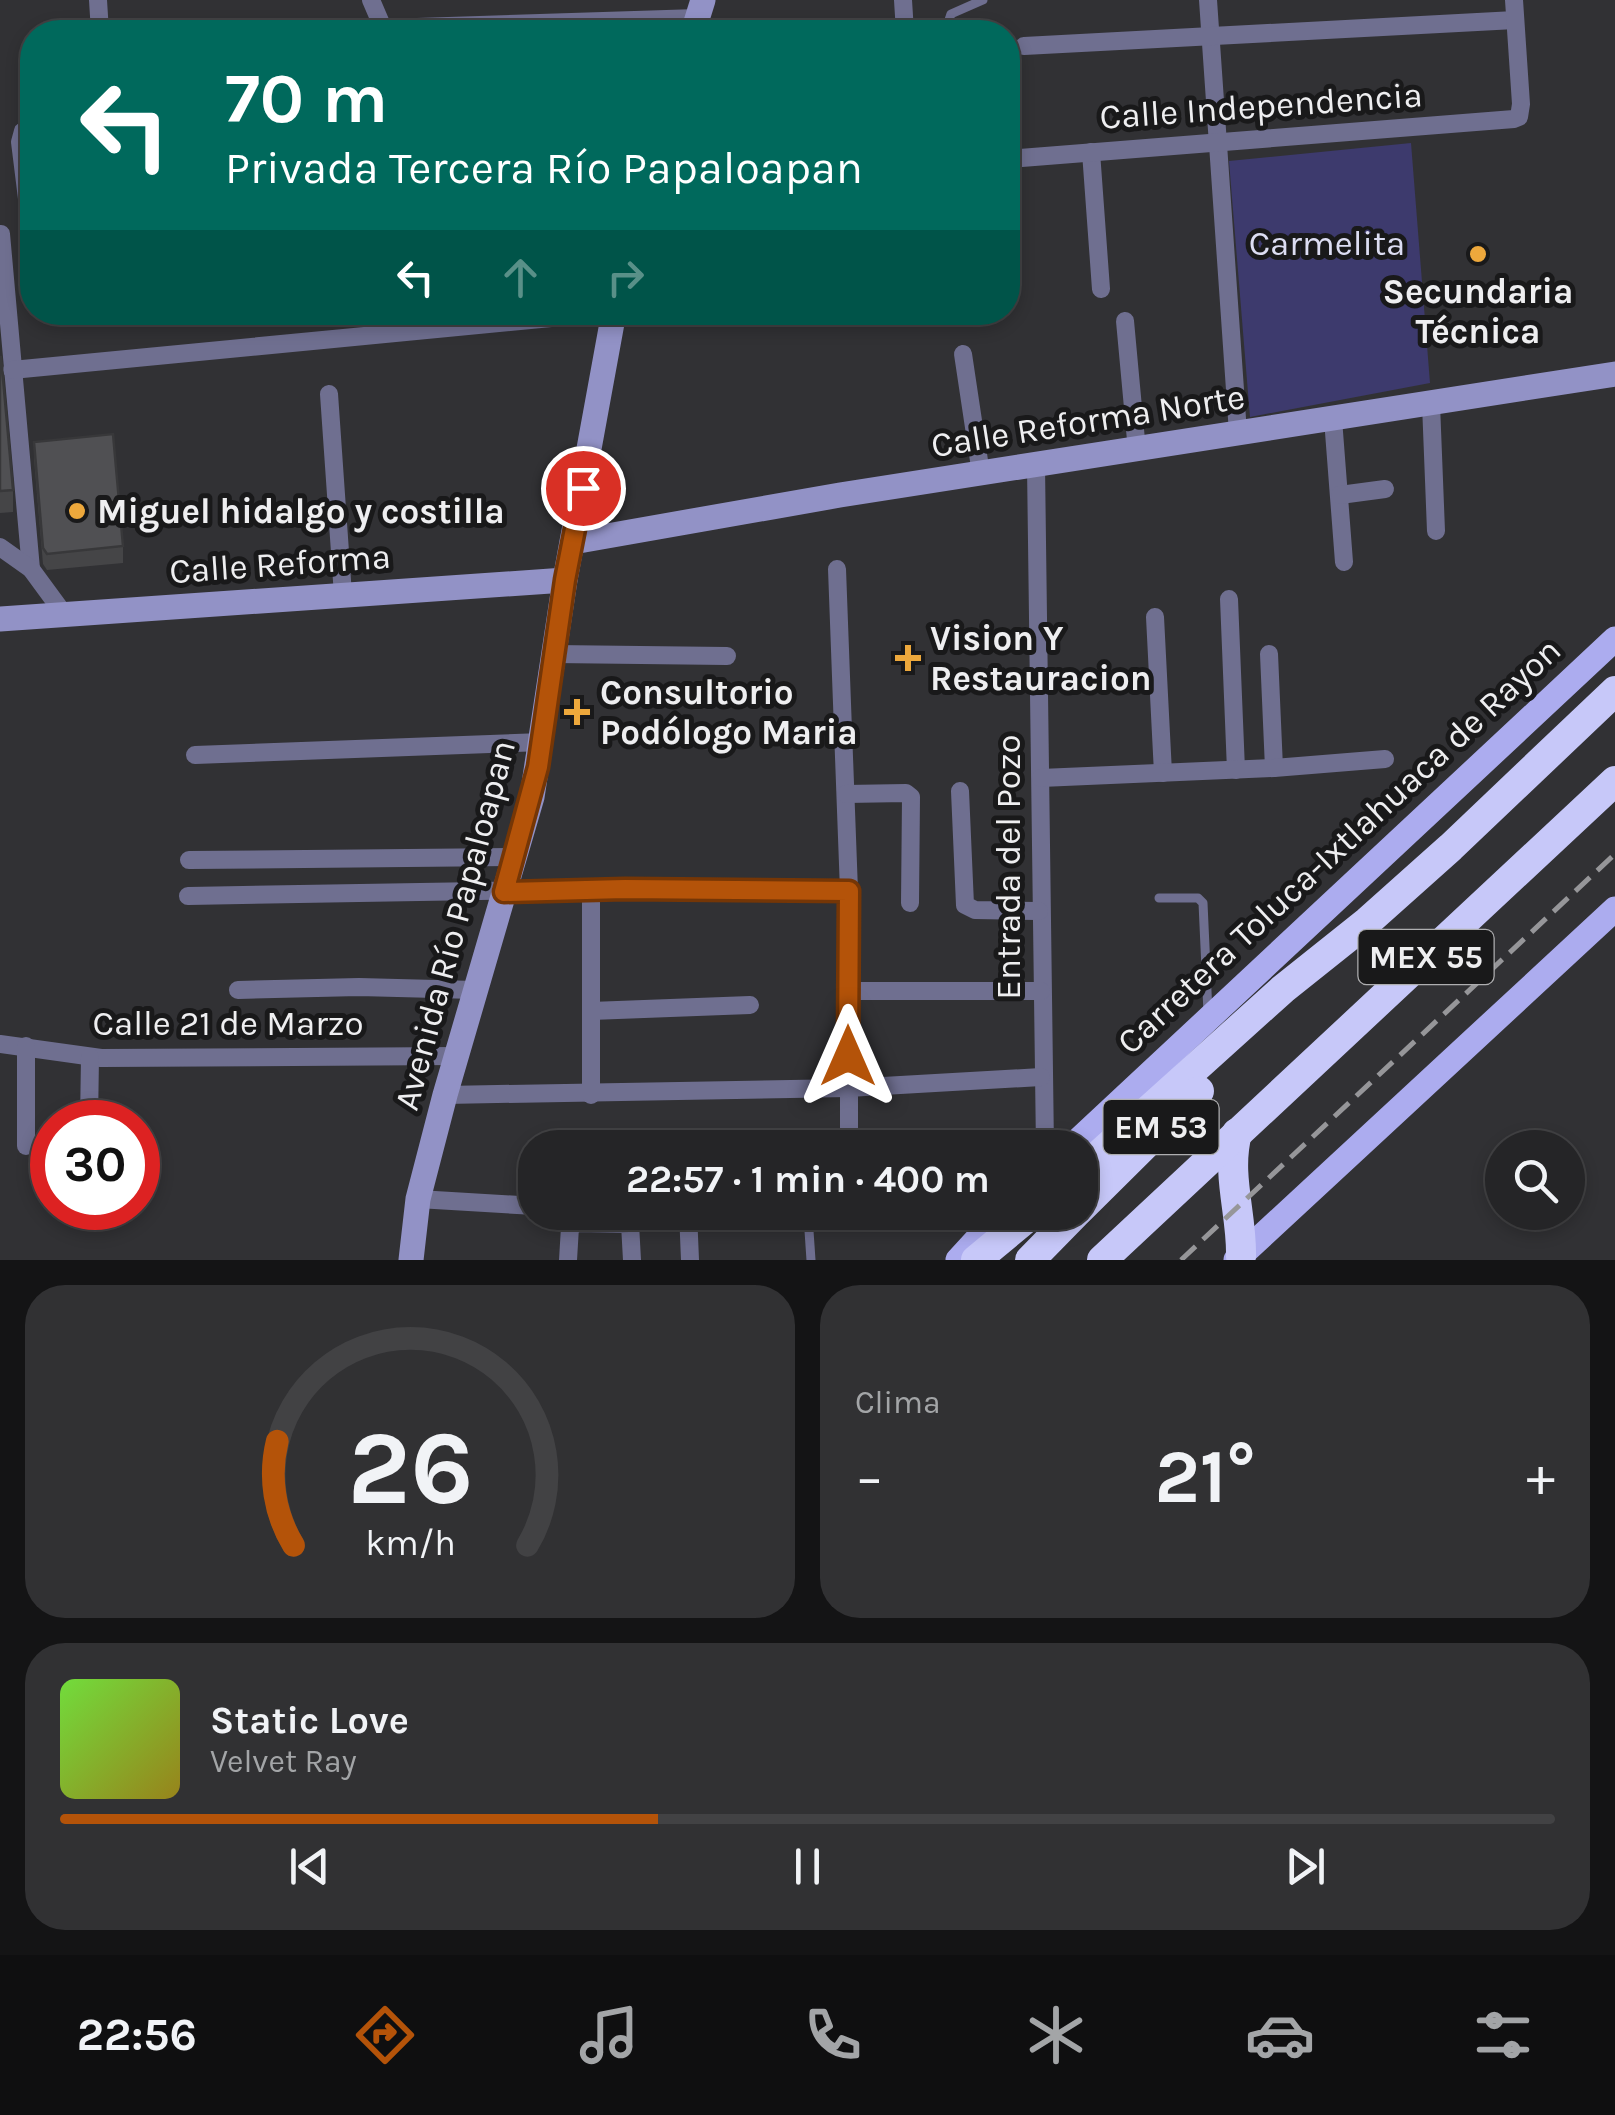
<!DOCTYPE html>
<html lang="es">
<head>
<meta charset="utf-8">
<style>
  :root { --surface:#252527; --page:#313133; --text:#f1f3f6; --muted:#a3a5a7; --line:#424244; --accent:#b45309 }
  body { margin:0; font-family:Karla,sans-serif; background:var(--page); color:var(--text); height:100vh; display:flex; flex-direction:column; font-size:38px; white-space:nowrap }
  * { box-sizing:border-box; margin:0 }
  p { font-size:32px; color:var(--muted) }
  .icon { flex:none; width:55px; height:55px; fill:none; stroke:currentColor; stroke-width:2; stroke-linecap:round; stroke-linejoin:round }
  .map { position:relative; height:1260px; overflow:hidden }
  .details { display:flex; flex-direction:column; gap:25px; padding:25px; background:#141415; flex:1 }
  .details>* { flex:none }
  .hud { position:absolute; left:20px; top:20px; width:1000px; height:305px; border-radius:40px; box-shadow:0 5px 15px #0003,0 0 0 2px var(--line); background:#00695c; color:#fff; overflow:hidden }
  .buttons { position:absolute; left:1485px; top:1130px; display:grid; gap:20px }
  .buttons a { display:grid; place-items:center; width:100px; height:100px; border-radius:50%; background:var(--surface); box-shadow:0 5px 15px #0003,0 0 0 2px var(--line); font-size:50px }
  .speed { position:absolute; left:30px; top:1100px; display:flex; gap:20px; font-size:50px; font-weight:700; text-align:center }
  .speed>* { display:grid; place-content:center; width:130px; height:130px; border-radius:50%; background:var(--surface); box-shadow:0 5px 15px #0003,0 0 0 2px var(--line); line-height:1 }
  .speed .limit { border:15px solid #d22; background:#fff; color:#111 }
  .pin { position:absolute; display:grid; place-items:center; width:85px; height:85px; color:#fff; margin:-42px; border:5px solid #fff; border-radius:50%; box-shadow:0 2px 10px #0007 }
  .me { position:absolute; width:110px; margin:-55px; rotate:0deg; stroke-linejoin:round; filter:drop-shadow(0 0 8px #0008) }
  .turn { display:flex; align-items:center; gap:35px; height:210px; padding:0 40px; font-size:45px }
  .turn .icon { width:130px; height:130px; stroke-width:2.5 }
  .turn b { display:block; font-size:70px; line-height:85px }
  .lanes { display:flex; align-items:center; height:95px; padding:0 40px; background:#0003; justify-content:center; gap:50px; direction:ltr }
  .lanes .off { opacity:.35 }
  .big { font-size:75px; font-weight:700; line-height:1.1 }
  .details .tile { flex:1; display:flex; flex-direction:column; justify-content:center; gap:15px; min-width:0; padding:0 35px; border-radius:40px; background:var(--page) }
  .details .dial { align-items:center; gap:0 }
  .dial svg { height:260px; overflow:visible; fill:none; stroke:var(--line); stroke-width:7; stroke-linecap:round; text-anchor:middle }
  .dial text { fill:var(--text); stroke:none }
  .song { display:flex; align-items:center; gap:30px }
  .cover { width:120px; height:120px; border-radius:15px; background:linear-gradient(135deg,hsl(100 70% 55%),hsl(50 70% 35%)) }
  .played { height:10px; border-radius:5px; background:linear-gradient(90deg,var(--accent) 40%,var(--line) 40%) }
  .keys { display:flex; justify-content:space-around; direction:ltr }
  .heat { display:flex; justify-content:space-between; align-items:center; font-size:55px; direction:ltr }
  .details .tiles { flex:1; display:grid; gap:25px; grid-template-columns:1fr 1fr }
  .tile:last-child { grid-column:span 2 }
  .trip { position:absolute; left:518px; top:1130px; width:580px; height:100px; border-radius:40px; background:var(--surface); box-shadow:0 5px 15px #0003,0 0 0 2px var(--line); font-weight:700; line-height:100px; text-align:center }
  .dock { display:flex; height:160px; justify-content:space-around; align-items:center; background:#0f0f10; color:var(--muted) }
  .dock .icon { width:70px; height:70px }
  .dock .on { color:var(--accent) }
  .dock b { font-size:45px; color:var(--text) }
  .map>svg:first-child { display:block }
  .green { fill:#3d3a6d }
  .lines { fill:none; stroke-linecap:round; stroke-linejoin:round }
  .lane { stroke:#6f6f90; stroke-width:9 }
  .street { stroke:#6f6f90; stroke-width:18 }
  .secondary { stroke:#9292c6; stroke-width:25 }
  .primary { stroke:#acacef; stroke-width:25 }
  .highway { stroke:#c7c8f9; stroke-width:30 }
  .rail { stroke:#969699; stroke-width:5; stroke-dasharray:20 10; stroke-linecap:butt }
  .wall { fill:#454547 }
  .building { fill:#505053; stroke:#38383a; stroke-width:2.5 }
  .route-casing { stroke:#753606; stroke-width:25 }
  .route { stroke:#b45309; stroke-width:18 }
  .poi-dot { fill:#eda83c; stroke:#19191a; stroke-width:4 }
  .labels { text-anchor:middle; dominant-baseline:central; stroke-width:10; stroke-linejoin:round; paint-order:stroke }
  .shield { fill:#19191a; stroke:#aeaeb0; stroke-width:2.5 }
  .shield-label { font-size:32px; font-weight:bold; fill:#eeeef0 }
  .street-label { font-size:35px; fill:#eeeef0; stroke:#19191a }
  .park-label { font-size:35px; fill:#dcddf2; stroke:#19191a }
  .poi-label { font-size:35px; font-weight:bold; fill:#eeeef0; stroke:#19191a; text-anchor:start }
</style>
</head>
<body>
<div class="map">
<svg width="1615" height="1260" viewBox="0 0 1615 1260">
  <rect width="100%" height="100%" fill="#313134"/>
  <!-- green -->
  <polygon class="green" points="1411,143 1430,383 1250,417 1229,161"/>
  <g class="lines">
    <!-- lane -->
    <g class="lane">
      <polyline points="857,23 858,32"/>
      <polyline points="945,32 951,14 983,0"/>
      <polyline points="1159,898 1198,898 1203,903 1208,1013"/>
      <polyline points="808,1216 811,1260"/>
    </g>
    <!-- street -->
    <g class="street">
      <polyline points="98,0 100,32"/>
      <polyline points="371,0 383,28"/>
      <polyline points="903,0 905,32"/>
      <polyline points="1208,0 1238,433"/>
      <polyline points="262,32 698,18"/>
      <polyline points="1024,46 1515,20"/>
      <polyline points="1091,152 1101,289"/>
      <polyline points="1008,159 1514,119 1519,117 1521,104 1514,0"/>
      <polyline points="31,231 20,142 23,131 32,126"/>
      <polyline points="1,234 31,569"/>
      <polyline points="1125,321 1137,451"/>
      <polyline points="963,354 981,474"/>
      <polyline points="12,370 613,312"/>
      <polyline points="329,394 343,595"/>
      <polyline points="1431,404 1436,531"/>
      <polyline points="1333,419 1344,562"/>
      <polyline points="1036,466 1045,1148"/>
      <polyline points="1340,495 1385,489"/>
      <polyline points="0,547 31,569 64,614"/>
      <polyline points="837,569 849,891 849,1148"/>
      <polyline points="1229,599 1236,770"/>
      <polyline points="1155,617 1163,773"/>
      <polyline points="554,654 727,656"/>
      <polyline points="1269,654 1274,768"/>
      <polyline points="195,755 542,742"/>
      <polyline points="1041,778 1274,768 1385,759"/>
      <polyline points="960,791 965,905 975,910 1039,911"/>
      <polyline points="846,794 906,793 911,797 910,903"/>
      <polyline points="189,860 515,857"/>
      <polyline points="188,896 591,889 849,891"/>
      <polyline points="238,990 359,987 475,990"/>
      <polyline points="849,991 1041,991"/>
      <polyline points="591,1011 750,1005"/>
      <polyline points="0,1044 101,1058 457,1056"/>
      <polyline points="26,1046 26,1146"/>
      <polyline points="445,1095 848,1088 1041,1077"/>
      <polyline points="591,1095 591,889"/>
      <polyline points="89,1122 90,1057"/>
      <polyline points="418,1199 535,1206"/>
      <polyline points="688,1212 690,1260"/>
      <polyline points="568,1260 570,1227 578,1223 630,1224 632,1260"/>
    </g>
    <!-- secondary -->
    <g class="secondary">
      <polyline points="693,32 703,0"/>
      <polyline points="573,542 840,495 1615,374"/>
      <polyline points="0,619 565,580"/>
      <polyline points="411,1260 418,1199 445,1095 532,797 565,580 614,312"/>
    </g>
    <!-- primary -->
    <g class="primary">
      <polyline points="1070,1148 1615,639"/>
      <polyline points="958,1260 1002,1212"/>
      <polyline points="1236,1260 1615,909"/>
    </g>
    <!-- highway -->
    <g class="highway">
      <path d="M 1237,1133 C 1226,1175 1242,1214 1241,1256"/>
      <polyline points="1080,1172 1283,989 1367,922 1451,847 1615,691"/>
      <polyline points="1080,1209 1199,1091"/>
      <polyline points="976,1260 1034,1212"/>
      <polyline points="1030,1260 1077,1212"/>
      <polyline points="1102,1260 1615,781"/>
    </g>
    <!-- rail -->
    <polyline class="rail" points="1181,1260 1615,854"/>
  </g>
  <!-- wall -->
  <g class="wall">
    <polygon points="0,357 13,490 13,512 0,513"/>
    <polygon points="34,442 123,546 123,563 47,570 43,564 34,459"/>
  </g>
  <!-- building -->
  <g class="building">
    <polygon points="0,357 1,357 13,490 0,491"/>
    <polygon points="113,434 123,546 47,554 43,548 34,442"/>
  </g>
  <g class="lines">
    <!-- route casing -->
    <g class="route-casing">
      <polyline id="route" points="583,488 565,580 538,767 504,892 625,889 849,891 848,1056"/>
    </g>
    <!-- route -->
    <use href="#route" class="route"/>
  </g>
  <!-- markers -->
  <g class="poi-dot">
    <circle cx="1478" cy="254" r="10"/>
    <circle cx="77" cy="511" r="10"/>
    <path d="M903 643h10v10h10v10h-10v10h-10v-10h-10v-10h10z"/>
    <path d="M572 697h10v10h10v10h-10v10h-10v-10h-10v-10h10z"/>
  </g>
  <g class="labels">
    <!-- shield labels -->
    <g class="shield">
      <rect x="1358.5" y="930" width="135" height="54" rx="8"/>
      <rect x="1103.5" y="1100" width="115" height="54" rx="8"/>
    </g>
    <g class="shield-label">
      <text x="1426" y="957">MEX 55</text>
      <text x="1161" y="1127">EM 53</text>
    </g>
    <!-- street labels -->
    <g class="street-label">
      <text transform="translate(1261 106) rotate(-4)">Calle Independencia</text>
      <text transform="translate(1088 421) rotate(-9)">Calle Reforma Norte</text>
      <text transform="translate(280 564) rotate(-4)">Calle Reforma</text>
      <text transform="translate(1339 846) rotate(-43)">Carretera Toluca-Ixtlahuaca de Rayon</text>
      <text transform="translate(1008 867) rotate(-90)">Entrada del Pozo</text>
      <text transform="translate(455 925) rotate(-75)">Avenida Río Papaloapan</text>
      <text x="228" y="1023">Calle 21 de Marzo</text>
    </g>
    <!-- park labels -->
    <g class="park-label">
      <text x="1327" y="243">Carmelita</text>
    </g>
    <!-- poi labels -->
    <g class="poi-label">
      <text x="1478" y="291" text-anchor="middle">Secundaria<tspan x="1478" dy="40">Técnica</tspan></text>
      <text x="97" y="511">Miguel hidalgo y costilla</text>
      <text x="930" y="638">Vision Y<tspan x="930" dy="40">Restauracion</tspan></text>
      <text x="600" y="692">Consultorio<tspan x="600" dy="40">Podólogo Maria</tspan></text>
    </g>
  </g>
</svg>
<div class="buttons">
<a><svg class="icon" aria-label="search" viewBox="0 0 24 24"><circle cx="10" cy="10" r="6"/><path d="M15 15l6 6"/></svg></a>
</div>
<div class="speed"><div class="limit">30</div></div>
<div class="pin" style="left:583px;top:488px;background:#d93025"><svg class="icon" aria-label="arrive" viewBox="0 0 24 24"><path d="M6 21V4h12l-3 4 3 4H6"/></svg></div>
<svg class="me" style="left:848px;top:1056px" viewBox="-20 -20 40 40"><path d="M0-17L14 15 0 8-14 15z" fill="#b45309" stroke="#fff" stroke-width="4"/></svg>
<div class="trip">22:57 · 1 min · 400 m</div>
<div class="hud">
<div class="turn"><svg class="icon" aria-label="left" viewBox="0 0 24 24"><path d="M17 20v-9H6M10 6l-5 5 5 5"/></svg><div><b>70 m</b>Privada Tercera Río Papaloapan</div></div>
<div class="lanes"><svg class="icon" aria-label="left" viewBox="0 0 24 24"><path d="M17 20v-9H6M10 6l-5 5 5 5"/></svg><svg class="icon off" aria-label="ahead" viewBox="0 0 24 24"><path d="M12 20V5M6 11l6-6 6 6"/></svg><svg class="icon off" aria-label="right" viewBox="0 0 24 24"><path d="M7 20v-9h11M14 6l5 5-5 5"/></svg></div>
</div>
</div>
<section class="details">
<div class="tiles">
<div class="tile dial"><svg viewBox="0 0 100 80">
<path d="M14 69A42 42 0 1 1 86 69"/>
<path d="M14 69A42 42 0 0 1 9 37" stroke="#b45309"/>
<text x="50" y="56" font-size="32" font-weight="700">26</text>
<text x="50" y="72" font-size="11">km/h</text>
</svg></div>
<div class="tile"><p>Clima</p>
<div class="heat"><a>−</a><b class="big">21°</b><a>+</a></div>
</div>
<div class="tile">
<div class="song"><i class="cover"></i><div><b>Static Love</b><p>Velvet Ray</p></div></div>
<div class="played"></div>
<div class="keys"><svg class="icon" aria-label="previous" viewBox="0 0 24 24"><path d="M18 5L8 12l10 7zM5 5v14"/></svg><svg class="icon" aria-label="pause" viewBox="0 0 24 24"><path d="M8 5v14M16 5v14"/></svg><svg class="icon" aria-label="next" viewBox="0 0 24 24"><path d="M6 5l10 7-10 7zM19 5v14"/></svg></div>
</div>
</div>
</section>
<nav class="dock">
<b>22:56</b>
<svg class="icon on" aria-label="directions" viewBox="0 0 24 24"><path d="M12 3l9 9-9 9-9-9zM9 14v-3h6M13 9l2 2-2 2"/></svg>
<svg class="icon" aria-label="music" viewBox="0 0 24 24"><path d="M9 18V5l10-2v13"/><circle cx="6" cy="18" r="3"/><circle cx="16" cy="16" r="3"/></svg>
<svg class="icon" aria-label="phone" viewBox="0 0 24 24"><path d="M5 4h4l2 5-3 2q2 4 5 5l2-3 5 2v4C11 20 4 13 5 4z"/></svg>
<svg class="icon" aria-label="climate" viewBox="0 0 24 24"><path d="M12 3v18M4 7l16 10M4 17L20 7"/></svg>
<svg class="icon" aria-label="car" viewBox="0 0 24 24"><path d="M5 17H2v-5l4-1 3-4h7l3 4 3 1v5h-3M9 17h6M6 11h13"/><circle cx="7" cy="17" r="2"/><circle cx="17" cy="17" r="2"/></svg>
<svg class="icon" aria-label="filters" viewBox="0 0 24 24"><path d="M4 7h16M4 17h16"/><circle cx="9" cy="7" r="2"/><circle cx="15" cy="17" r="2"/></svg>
</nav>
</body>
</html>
